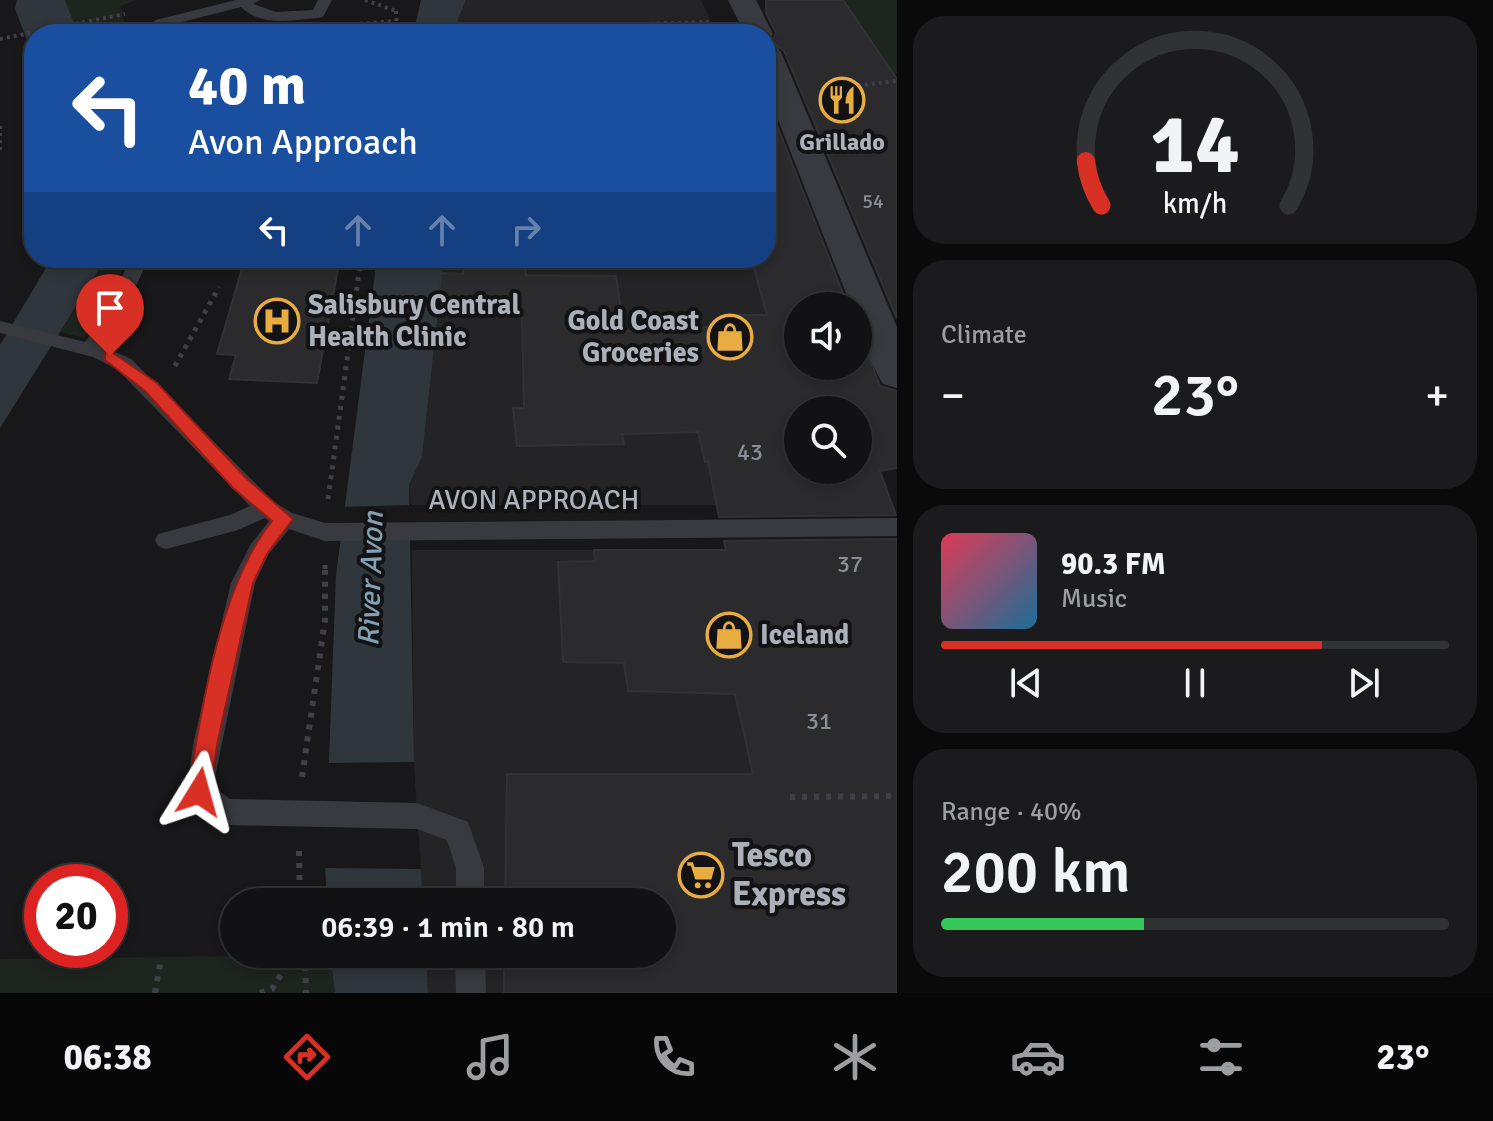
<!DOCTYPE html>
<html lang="en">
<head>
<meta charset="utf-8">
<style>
  :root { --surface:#121214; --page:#1b1b1d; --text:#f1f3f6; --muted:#9c9ea0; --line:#313234; --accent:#d93025 }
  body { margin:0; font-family:Signika,sans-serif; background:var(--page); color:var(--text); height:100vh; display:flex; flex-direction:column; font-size:30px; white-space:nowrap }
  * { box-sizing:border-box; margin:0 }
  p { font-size:26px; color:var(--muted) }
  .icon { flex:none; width:44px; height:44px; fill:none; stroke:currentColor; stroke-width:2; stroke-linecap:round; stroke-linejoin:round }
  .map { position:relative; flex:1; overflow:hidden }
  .sheet { display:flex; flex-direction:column; gap:16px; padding:16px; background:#0a0a0b; width:596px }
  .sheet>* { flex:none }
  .top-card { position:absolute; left:24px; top:24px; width:752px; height:244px; border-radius:32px; box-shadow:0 4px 12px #0003,0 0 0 2px var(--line); background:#1a4fa0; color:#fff; overflow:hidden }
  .tools { position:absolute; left:784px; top:292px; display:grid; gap:16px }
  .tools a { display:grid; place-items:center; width:88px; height:88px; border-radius:50%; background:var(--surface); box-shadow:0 4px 12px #0003,0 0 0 2px var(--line); font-size:40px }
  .speed { position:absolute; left:24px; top:864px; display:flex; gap:16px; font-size:40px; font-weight:700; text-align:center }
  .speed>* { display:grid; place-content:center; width:104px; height:104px; border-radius:50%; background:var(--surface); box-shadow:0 4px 12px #0003,0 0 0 2px var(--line); line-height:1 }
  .speed .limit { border:12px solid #d22; background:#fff; color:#111 }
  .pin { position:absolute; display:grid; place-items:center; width:68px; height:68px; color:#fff; margin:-82px -34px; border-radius:50% 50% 50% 0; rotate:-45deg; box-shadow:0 0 8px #0007 }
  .pin .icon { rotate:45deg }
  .me { position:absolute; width:88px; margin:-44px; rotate:8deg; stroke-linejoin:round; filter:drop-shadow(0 0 6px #0008) }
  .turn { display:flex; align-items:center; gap:28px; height:168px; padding:0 32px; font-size:36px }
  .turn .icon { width:104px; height:104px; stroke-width:2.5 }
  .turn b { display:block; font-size:56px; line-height:68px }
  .lanes { display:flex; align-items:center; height:76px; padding:0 32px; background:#0003; justify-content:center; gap:40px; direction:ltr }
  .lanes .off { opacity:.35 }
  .big { font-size:60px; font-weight:600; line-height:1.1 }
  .sheet .card { flex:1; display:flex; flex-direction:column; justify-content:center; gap:12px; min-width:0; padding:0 28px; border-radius:32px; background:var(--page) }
  .sheet .dial { align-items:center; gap:0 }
  .dial svg { height:208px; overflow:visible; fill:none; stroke:var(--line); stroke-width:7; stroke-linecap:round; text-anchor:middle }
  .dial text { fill:var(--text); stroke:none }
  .song { display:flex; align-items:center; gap:24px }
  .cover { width:96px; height:96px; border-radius:12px; background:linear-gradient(135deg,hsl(350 70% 55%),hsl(200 70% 35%)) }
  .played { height:8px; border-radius:4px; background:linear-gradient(90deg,var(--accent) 75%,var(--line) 75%) }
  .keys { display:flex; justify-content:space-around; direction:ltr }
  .heat { display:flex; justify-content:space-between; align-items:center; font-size:44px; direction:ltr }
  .charge { height:12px; border-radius:6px; background:linear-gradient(90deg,#34c759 40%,var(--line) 0) }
  .trip { position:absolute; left:220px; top:888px; width:456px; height:80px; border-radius:40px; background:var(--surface); box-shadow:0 4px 12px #0003,0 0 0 2px var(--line); font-weight:600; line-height:80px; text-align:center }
  .tab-bar { display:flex; height:128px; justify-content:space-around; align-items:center; background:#070708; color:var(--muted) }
  .tab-bar .icon { width:56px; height:56px }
  .tab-bar .active { color:var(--accent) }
  .tab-bar b { font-size:36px; color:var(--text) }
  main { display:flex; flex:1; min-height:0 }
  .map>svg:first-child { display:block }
  .built { fill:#242427 }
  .green { fill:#1e251f }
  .water { fill:#2f373d }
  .pier { fill:#18181a }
  .building { fill:#2b2b2e; stroke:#323236; stroke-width:2; fill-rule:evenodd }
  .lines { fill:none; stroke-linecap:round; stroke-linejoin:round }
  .path-far2 { stroke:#3f4146; stroke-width:4; stroke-dasharray:3 4; stroke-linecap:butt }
  .path-far1 { stroke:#3f4146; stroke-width:5; stroke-dasharray:4 6; stroke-linecap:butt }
  .path { stroke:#3f4146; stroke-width:6; stroke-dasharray:5 7; stroke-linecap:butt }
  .service { fill:#393a3f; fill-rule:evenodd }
  .tertiary { fill:#393a3f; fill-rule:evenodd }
  .route { fill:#d93025; stroke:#8d1f18; stroke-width:2 }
  .labels { text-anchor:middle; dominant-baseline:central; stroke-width:8; stroke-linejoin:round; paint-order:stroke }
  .far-number-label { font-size:20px; fill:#8a8e96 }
  .far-poi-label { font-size:24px; font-weight:bold; fill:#abb0b9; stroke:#131315 }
  .number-label { font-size:24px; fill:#8a8e96 }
  .poi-label { font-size:28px; font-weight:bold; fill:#abb0b9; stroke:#131315; text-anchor:start }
  .street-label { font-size:28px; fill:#abb0b9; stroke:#131315 }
  .water-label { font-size:30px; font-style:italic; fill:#849eb2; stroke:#131315 }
  .near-poi-label { font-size:34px; font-weight:bold; fill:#abb0b9; stroke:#131315; text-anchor:start }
</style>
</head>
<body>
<main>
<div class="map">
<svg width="897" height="993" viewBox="0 0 897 993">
  <rect width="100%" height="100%" fill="#18181a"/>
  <!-- built -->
  <g class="built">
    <polygon points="466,0 701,0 717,34 458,34 458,19"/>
    <polygon points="444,258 766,258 798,306 798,470 858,470 858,411 892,505 411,505 409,485 422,457"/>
    <polygon points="412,550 737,550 897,993 428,993 426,954 662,954 662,902 423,902 414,762"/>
  </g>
  <!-- green -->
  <g class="green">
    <polygon points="65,0 136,0 120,6 127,34 78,34"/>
    <polygon points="843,0 897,0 897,74 894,75"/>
    <polygon points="106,258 128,258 101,315 84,338 60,332"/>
    <polygon points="330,955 335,993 0,993 0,959"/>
  </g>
  <!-- water -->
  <g class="water">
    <polygon points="17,0 65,0 78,34 34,34 34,58 15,9"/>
    <polygon points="421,0 466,0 458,19 458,34 413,34"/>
    <polygon points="52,258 106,258 0,428 0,345"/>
    <polygon points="377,258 444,258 422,457 409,485 414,762 423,902 327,902 325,865 336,575"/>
    <polygon points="330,954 426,954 428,993 335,993"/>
  </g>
  <!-- pier -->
  <g class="pier">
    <polygon points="411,505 412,531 336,539 340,507"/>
    <polygon points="414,762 421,869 321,868 326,763"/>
  </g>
  <!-- building -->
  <g class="building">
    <polygon points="766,0 843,0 897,79 897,319 784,51 772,42 776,33 766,13"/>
    <path d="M 766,97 L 848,306 L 798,306 L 798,366 L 858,366 L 858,331 L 880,386 L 897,391 L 897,468 L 880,471 L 896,515 L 719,517 L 708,461 L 705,462 L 698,432 L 622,434 L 624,444 L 517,446 L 513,408 L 524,408 L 522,314 L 436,312 L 442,273 L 463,274 L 464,258 L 525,258 L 526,275 L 616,276 L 624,331 L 732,326 L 730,315 L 767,315 L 751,258 L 766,258 ZM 798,410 L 858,410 L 858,470 L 798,470 Z"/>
    <polygon points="245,258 340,258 317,383 229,379 236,355 217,354"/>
    <polygon points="897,539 897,993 504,993 504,954 662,954 662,902 505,902 507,774 753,774 735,694 628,691 624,663 563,662 558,562 595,561 594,550 726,550 724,541"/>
  </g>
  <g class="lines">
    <!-- path-far2 -->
    <g class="path-far2">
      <polyline points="365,0 396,11"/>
      <polyline points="396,11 397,34"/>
      <polyline points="346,25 394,21"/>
      <polyline points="608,25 711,22"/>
      <polyline points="524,26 607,25"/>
      <polyline points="392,34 395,20"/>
      <polyline points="0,39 125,14"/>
      <polyline points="823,89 897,81"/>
      <polyline points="0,126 0,154"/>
    </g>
    <!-- path-far1 -->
    <g class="path-far1">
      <polyline points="175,366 219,287"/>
      <polyline points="328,499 361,258"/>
      <polyline points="325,565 325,572"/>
    </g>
    <!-- path -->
    <g class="path">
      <polyline points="302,777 325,620 325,570"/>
      <polyline points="790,797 897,796"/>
      <polyline points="299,851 300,902"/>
      <polyline points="305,954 306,993"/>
      <polyline points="155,993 161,958"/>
      <polyline points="260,993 272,989 294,954"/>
    </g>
    <!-- service -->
    <g class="service">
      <path d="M 236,0 L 260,0 L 253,4 L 276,12 L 313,10 L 318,0 L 332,0 L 323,17 L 318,18 C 293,20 261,27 241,7 L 166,26 L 155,34 L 139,34 L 156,20 Z"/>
      <polygon points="131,258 149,258 121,318 104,341 107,348 131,359 274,502 292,513 325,523 897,518 897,536 325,541 289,529 268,555 255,583 213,787 230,799 417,803 468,822 484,868 484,902 456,902 456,868 447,840 417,829 225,825 189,801 186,792 194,740 231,583 251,544 269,521 265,518 235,531 166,549 158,546 155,540 158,534 230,515 250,506 117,369 93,357 0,333 0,321 85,342 103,316"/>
      <polygon points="455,954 485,954 486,993 456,993"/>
    </g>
    <!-- tertiary -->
    <g class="tertiary">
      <polygon points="728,0 756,0 773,34 769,40 766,41 766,34 745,34"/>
      <path d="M 766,43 L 776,46 L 781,52 L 897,327 L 897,388 L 883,384 C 869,361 858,333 858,306 L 851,306 L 766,89 Z"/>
    </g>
  </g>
  <!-- route -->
  <path class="route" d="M 110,351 L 157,383 L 246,478 L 293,519 L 267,554 L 253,583 L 218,740 L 210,792 L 207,799 L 199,802 L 191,799 L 188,792 C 201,710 220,585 272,521 L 233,488 L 145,391 L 105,360 L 105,353 Z"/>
  <!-- icons -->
  <defs>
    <g id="restaurant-ring" transform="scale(2.3)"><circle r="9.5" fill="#131315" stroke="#e9ac41" stroke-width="1.5"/><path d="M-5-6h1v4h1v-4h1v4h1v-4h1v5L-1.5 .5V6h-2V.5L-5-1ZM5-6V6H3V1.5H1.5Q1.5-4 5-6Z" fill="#e9ac41"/></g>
    <g id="hospital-ring" transform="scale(2.3)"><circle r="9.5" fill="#131315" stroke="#e9ac41" stroke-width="1.5"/><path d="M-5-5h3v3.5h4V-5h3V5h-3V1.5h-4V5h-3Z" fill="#e9ac41"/></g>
    <g id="shop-ring" transform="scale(2.3)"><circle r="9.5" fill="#131315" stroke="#e9ac41" stroke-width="1.5"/><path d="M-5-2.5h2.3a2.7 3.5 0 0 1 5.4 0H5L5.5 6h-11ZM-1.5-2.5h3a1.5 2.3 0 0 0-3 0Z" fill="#e9ac41"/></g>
    <g id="supermarket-ring" transform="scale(2.3)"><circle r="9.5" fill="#131315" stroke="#e9ac41" stroke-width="1.5"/><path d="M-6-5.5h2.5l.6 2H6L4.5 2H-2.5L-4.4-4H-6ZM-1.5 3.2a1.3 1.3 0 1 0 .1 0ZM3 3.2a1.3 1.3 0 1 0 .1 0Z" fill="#e9ac41"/></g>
  </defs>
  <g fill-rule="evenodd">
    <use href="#restaurant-ring" x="842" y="100"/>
    <use href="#hospital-ring" x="277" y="321"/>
    <use href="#shop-ring" x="730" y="337"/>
    <use href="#shop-ring" x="729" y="635"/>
    <use href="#supermarket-ring" x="701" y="875"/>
  </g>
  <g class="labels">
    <!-- far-number labels -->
    <g class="far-number-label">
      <text x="873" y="201">54</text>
    </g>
    <!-- far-poi labels -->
    <g class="far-poi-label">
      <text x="842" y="142">Grillado</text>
    </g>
    <!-- number labels -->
    <g class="number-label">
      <text x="750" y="452">43</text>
      <text x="850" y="564">37</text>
      <text x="819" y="721">31</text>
    </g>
    <!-- poi labels -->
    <g class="poi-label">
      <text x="308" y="305">Salisbury Central<tspan x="308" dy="32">Health Clinic</tspan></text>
      <text x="699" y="321" text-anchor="end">Gold Coast<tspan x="699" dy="32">Groceries</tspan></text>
      <text x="760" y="635">Iceland</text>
    </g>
    <!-- street labels -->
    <g class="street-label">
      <text x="534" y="500">AVON APPROACH</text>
    </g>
    <!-- water labels -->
    <g class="water-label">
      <text transform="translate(371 579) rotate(-88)">River Avon</text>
    </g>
    <!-- near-poi labels -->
    <g class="near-poi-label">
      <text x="732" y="855">Tesco<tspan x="732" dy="39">Express</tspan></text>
    </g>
  </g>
</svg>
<div class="tools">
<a><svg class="icon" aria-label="sound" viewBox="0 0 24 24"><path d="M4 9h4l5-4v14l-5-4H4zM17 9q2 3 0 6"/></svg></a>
<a><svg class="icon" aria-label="search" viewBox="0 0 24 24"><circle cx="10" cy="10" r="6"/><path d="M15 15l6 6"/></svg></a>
</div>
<div class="speed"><div class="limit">20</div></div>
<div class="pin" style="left:110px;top:356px;background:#d93025"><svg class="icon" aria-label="arrive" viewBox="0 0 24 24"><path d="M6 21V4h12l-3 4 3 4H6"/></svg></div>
<svg class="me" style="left:199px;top:792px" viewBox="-20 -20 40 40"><path d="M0-17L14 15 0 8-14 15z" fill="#d93025" stroke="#fff" stroke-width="4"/></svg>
<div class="trip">06:39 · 1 min · 80 m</div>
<div class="top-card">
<div class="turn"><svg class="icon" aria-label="left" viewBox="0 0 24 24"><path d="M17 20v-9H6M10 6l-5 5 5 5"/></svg><div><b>40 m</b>Avon Approach</div></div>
<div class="lanes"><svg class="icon" aria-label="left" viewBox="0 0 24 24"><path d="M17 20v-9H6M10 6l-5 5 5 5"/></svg><svg class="icon off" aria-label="ahead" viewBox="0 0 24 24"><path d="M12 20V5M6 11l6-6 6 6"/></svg><svg class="icon off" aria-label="ahead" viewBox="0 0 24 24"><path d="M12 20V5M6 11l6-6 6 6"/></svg><svg class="icon off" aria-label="right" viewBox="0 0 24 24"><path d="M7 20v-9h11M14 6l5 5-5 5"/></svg></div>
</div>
</div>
<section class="sheet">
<div class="card dial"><svg viewBox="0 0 100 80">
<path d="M14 69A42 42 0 1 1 86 69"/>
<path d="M14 69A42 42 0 0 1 8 52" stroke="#d93025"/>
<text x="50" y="56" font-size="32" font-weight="700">14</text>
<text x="50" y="72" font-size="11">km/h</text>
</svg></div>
<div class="card"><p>Climate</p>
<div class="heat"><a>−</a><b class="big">23°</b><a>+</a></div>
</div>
<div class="card">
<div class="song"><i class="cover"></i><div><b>90.3 FM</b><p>Music</p></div></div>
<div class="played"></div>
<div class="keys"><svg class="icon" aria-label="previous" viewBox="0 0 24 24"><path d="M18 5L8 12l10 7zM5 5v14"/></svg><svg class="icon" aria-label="pause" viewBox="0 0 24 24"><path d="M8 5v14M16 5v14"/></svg><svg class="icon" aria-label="next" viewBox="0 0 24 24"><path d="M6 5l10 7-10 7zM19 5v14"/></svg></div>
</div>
<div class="card"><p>Range · 40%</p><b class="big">200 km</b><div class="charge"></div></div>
</section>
</main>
<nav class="tab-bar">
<b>06:38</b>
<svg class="icon active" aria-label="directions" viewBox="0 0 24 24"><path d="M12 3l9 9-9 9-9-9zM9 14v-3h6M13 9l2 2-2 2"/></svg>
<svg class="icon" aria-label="music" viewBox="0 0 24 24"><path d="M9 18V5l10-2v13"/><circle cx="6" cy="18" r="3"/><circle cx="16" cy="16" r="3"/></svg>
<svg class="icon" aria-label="phone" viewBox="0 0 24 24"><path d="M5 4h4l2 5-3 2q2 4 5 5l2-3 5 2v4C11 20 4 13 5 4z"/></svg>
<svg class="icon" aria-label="climate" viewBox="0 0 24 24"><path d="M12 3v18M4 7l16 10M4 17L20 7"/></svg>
<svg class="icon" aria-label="car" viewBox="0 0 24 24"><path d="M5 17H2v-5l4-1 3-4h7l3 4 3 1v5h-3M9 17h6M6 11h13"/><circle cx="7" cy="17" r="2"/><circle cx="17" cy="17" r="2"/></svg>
<svg class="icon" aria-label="filters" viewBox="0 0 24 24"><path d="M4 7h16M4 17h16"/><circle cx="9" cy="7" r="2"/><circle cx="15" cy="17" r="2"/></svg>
<b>23°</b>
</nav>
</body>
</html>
